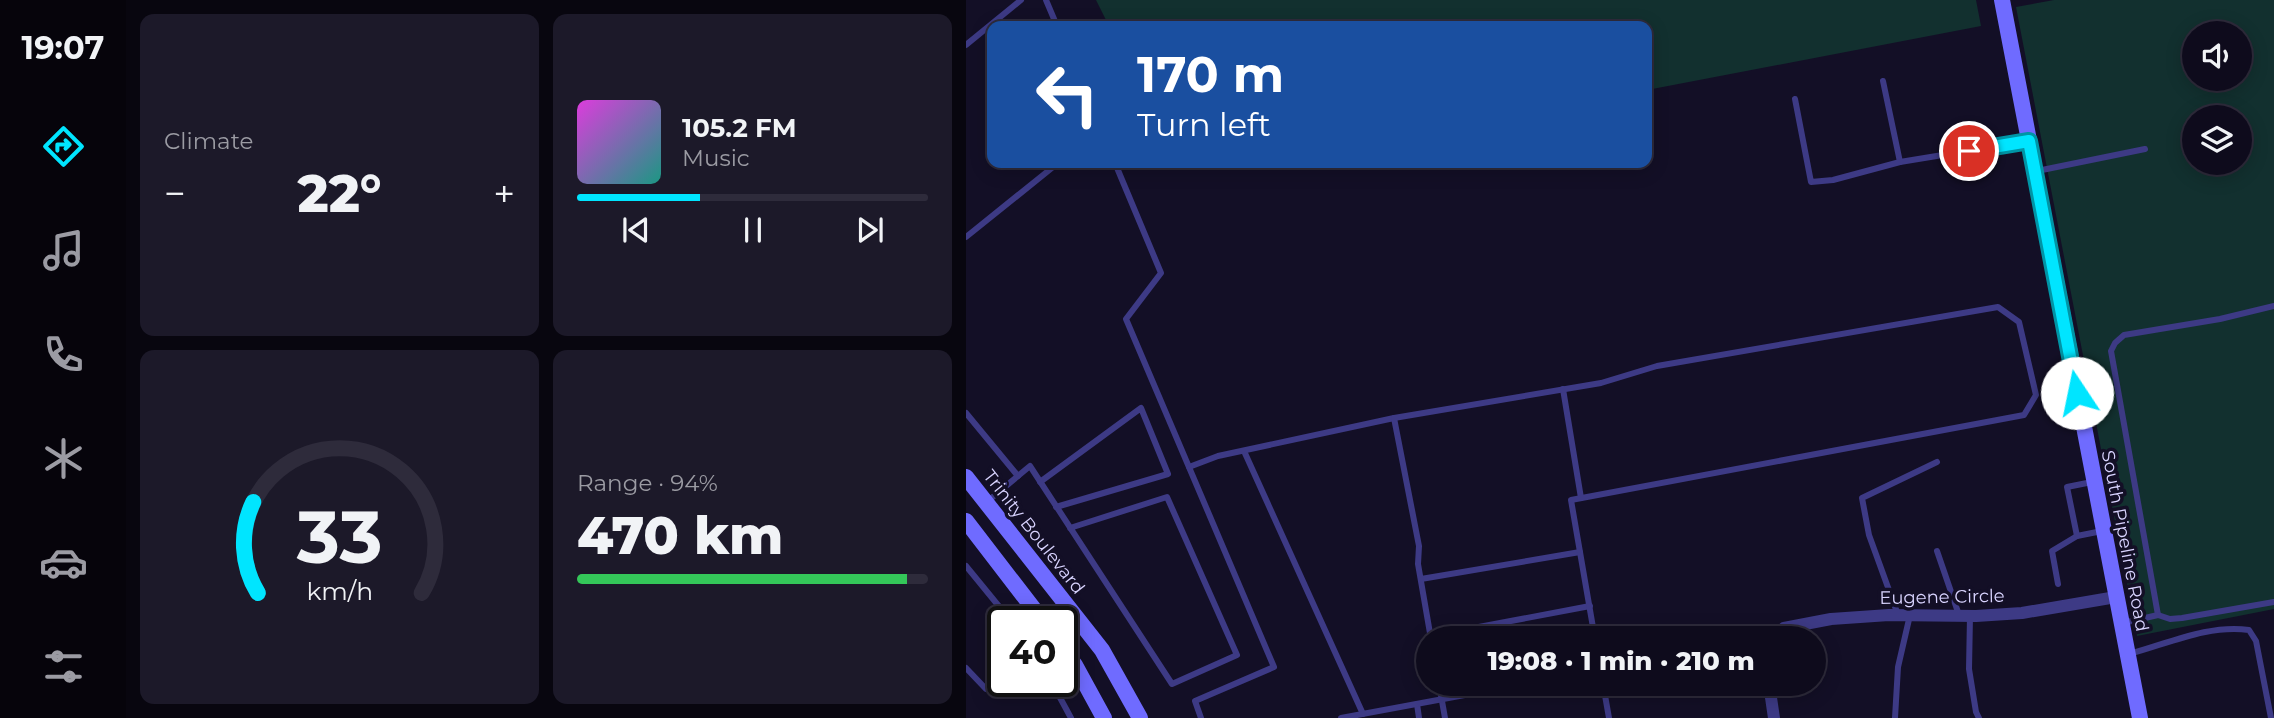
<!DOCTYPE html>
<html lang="en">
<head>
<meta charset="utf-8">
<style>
  :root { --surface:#0e0b1c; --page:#1c1929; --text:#f1f3f6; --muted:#9b9ba3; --line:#2e2b3b; --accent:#00e5ff }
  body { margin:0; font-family:Montserrat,sans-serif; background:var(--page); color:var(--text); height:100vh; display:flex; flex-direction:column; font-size:26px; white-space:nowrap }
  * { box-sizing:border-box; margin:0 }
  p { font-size:23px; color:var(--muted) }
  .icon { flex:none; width:38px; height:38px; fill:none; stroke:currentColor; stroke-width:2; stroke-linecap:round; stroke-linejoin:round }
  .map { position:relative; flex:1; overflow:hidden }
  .drawer { display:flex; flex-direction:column; gap:14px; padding:14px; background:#08060f; width:840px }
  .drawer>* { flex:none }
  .banner { position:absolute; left:21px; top:21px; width:665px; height:147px; border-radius:14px; box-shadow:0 4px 18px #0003,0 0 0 2px var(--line); background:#1a4fa0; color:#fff; overflow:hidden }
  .tools { position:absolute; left:1216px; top:21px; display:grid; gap:14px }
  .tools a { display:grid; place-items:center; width:70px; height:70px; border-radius:50%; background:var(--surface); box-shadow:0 4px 18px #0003,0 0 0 2px var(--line); font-size:35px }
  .speed { position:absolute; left:21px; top:606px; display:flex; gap:14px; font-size:35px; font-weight:700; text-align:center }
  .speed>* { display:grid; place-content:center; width:91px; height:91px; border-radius:50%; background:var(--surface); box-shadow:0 4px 18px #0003,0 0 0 2px var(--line); line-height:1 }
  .speed .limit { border:4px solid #111; border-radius:10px; background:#fff; color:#111 }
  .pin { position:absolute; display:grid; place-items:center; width:60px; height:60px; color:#fff; margin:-30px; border:4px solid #fff; border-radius:50%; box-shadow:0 2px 7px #0007 }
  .me { position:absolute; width:77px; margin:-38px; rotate:349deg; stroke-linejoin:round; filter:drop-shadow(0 0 5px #0008) }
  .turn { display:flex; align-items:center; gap:24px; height:147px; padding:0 35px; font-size:32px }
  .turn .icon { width:91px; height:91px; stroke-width:2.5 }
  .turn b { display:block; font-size:49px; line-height:60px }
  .big { font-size:52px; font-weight:800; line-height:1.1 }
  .drawer .tile { flex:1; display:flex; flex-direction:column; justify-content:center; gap:10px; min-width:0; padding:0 24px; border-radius:14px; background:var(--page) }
  .drawer .dial { align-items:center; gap:0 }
  .dial svg { height:182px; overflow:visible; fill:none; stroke:var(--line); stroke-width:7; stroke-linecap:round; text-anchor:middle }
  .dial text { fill:var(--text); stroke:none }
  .song { display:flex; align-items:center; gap:21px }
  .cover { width:84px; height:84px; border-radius:10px; background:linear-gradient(135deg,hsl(300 70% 55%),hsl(170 70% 35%)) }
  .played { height:7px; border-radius:4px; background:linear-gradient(90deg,var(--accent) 35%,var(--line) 35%) }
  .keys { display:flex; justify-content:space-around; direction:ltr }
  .heat { display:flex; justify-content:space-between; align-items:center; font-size:38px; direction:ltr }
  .charge { height:10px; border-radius:5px; background:linear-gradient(90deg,#34c759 94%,var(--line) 0) }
  .drawer .tiles { flex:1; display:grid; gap:14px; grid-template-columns:repeat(2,1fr) }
  .trip { position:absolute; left:450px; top:626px; width:410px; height:70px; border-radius:35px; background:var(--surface); box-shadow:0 4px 18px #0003,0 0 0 2px var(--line); font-weight:800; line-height:70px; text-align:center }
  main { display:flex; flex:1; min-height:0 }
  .tabs { display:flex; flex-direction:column; width:126px; justify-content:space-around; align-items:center; background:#06040b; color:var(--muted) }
  .tabs .icon { width:49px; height:49px }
  .tabs .active { color:var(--accent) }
  .tabs b { font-size:32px; color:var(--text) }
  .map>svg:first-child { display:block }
  .green { fill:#12302f; fill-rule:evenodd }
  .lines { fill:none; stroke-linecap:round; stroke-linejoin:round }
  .lane { stroke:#3d3a85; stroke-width:6 }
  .street { stroke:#3d3a85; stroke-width:12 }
  .secondary { stroke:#6f6bff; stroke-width:16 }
  .route-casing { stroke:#0095a6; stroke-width:18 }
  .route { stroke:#00e5ff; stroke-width:12 }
  .labels { text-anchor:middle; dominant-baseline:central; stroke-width:7; stroke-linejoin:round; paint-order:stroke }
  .street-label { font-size:18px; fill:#d9d4ff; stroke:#130f26 }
</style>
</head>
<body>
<main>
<nav class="tabs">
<b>19:07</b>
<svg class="icon active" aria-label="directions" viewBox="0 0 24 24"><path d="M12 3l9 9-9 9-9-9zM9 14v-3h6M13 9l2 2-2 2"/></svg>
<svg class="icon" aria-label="music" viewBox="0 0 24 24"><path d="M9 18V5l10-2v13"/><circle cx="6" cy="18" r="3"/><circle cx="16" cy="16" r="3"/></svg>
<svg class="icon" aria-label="phone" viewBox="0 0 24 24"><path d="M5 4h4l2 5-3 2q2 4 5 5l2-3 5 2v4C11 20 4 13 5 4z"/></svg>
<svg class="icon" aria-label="climate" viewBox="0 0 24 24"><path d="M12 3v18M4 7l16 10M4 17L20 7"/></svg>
<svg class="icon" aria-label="car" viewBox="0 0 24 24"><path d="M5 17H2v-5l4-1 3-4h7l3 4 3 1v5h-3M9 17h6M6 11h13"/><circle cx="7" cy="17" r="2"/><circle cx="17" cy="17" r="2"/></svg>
<svg class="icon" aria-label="filters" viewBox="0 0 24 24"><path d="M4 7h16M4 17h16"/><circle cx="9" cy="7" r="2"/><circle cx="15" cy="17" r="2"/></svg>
</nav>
<section class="drawer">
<div class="tiles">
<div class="tile"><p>Climate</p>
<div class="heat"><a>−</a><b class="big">22°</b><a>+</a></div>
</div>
<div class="tile">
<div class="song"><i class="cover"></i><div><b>105.2 FM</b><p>Music</p></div></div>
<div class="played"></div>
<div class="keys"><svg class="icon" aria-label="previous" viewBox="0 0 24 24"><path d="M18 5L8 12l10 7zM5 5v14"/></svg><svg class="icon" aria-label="pause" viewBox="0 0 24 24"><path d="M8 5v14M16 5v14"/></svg><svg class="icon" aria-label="next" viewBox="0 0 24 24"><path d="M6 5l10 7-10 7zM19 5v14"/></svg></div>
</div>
<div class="tile dial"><svg viewBox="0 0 100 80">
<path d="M14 69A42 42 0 1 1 86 69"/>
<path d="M14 69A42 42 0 0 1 12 29" stroke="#00e5ff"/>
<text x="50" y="56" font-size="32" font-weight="700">33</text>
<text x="50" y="72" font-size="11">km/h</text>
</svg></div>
<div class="tile"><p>Range · 94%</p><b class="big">470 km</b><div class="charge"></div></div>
</div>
</section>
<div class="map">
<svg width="1308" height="718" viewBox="0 0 1308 718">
  <rect width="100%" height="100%" fill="#130f26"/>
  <!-- green -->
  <g class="green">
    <polygon points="130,0 1010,0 1015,26 681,90 681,26 143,26"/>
    <path d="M 1088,0 L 1308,0 L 1308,609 L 1171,636 L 1050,7 ZM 1228,33 L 1274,33 L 1274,79 L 1228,79 ZM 1228,117 L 1274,117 L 1274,163 L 1228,163 Z"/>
  </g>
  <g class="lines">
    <!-- lane -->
    <g class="lane">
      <polyline points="80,0 91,26"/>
      <polyline points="0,45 55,0"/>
      <polyline points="917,81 934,162"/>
      <polyline points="829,99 845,182 867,180 934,162 1062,141"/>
      <polyline points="149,163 195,273 160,319 308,667 229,701 235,718"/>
      <polyline points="1071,171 1179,149"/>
      <polyline points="0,237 92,163"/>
      <polyline points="597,389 615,498"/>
      <polyline points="0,413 52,476"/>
      <polyline points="278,451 397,714"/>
      <polyline points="223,467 252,456 428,418"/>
      <polyline points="74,482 175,408 202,474 90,507"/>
      <polyline points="1126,482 1101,487 1111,536 1136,531"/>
      <polyline points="22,501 64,466 206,684 271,655 201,497 104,528"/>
      <polyline points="971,551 993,615"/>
      <polyline points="0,566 45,621"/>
      <polyline points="455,579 614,552"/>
      <polyline points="1092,584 1086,551 1111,536"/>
      <polyline points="932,615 903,535 896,498 971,462"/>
      <polyline points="1192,615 1145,351 1149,343 1158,335 1254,319 1308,306"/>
      <polyline points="1004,616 1003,669 1010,712 1013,718"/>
      <polyline points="1157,623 1192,615 1204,619 1216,618 1308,602"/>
      <polyline points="465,636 624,606"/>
      <polyline points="465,639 452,564 453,546 428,418 635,383 691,366 1032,307 1053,322 1070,395 1058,415 605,500 629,639"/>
      <path d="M 1163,654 C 1201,644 1243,624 1283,630 L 1290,641 L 1305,718"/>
      <polyline points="0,668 20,689 37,677"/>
      <polyline points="85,681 105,718"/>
      <polyline points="473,684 479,718"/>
      <polyline points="637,684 643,718"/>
      <polyline points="451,704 453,718"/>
      <polyline points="375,718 558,684"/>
      <polyline points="929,718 932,667 944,615"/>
    </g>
    <!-- street -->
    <g class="street">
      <polyline points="807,639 818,628 865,619 923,615 1010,616 1056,613 1150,597"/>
      <polyline points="803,684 808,718"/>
    </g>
    <!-- secondary -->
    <g class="secondary">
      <polyline points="1036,0 1174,718"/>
      <polyline points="0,477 136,650 174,718"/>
      <polyline points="0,521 77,621"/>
      <polyline points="96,648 109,665 138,718"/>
    </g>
  </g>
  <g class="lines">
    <!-- route casing -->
    <g class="route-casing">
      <polyline id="route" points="1003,151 1063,141 1111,393"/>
    </g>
    <!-- route -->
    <use href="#route" class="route"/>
  </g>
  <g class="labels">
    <!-- street labels -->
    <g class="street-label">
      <text transform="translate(68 532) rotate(52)">Trinity Boulevard</text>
      <text transform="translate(1159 541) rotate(79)">South Pipeline Road</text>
      <text transform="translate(976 597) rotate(-1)">Eugene Circle</text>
    </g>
  </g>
</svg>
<div class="tools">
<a><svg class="icon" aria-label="sound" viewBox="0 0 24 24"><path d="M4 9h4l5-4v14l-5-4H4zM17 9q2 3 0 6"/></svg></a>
<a><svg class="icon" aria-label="layers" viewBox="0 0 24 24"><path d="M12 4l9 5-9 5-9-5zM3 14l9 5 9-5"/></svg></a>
</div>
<div class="speed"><div class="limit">40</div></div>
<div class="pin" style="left:1003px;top:151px;background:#d93025"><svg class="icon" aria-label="arrive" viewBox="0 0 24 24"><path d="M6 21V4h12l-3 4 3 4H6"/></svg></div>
<svg class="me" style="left:1111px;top:393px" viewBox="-20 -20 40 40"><circle r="19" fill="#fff"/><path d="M0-13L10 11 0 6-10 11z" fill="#00e5ff"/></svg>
<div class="trip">19:08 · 1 min · 210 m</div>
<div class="banner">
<div class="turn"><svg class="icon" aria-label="left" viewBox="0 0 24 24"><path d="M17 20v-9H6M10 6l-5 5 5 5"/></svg><div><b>170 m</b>Turn left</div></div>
</div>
</div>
</main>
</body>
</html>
